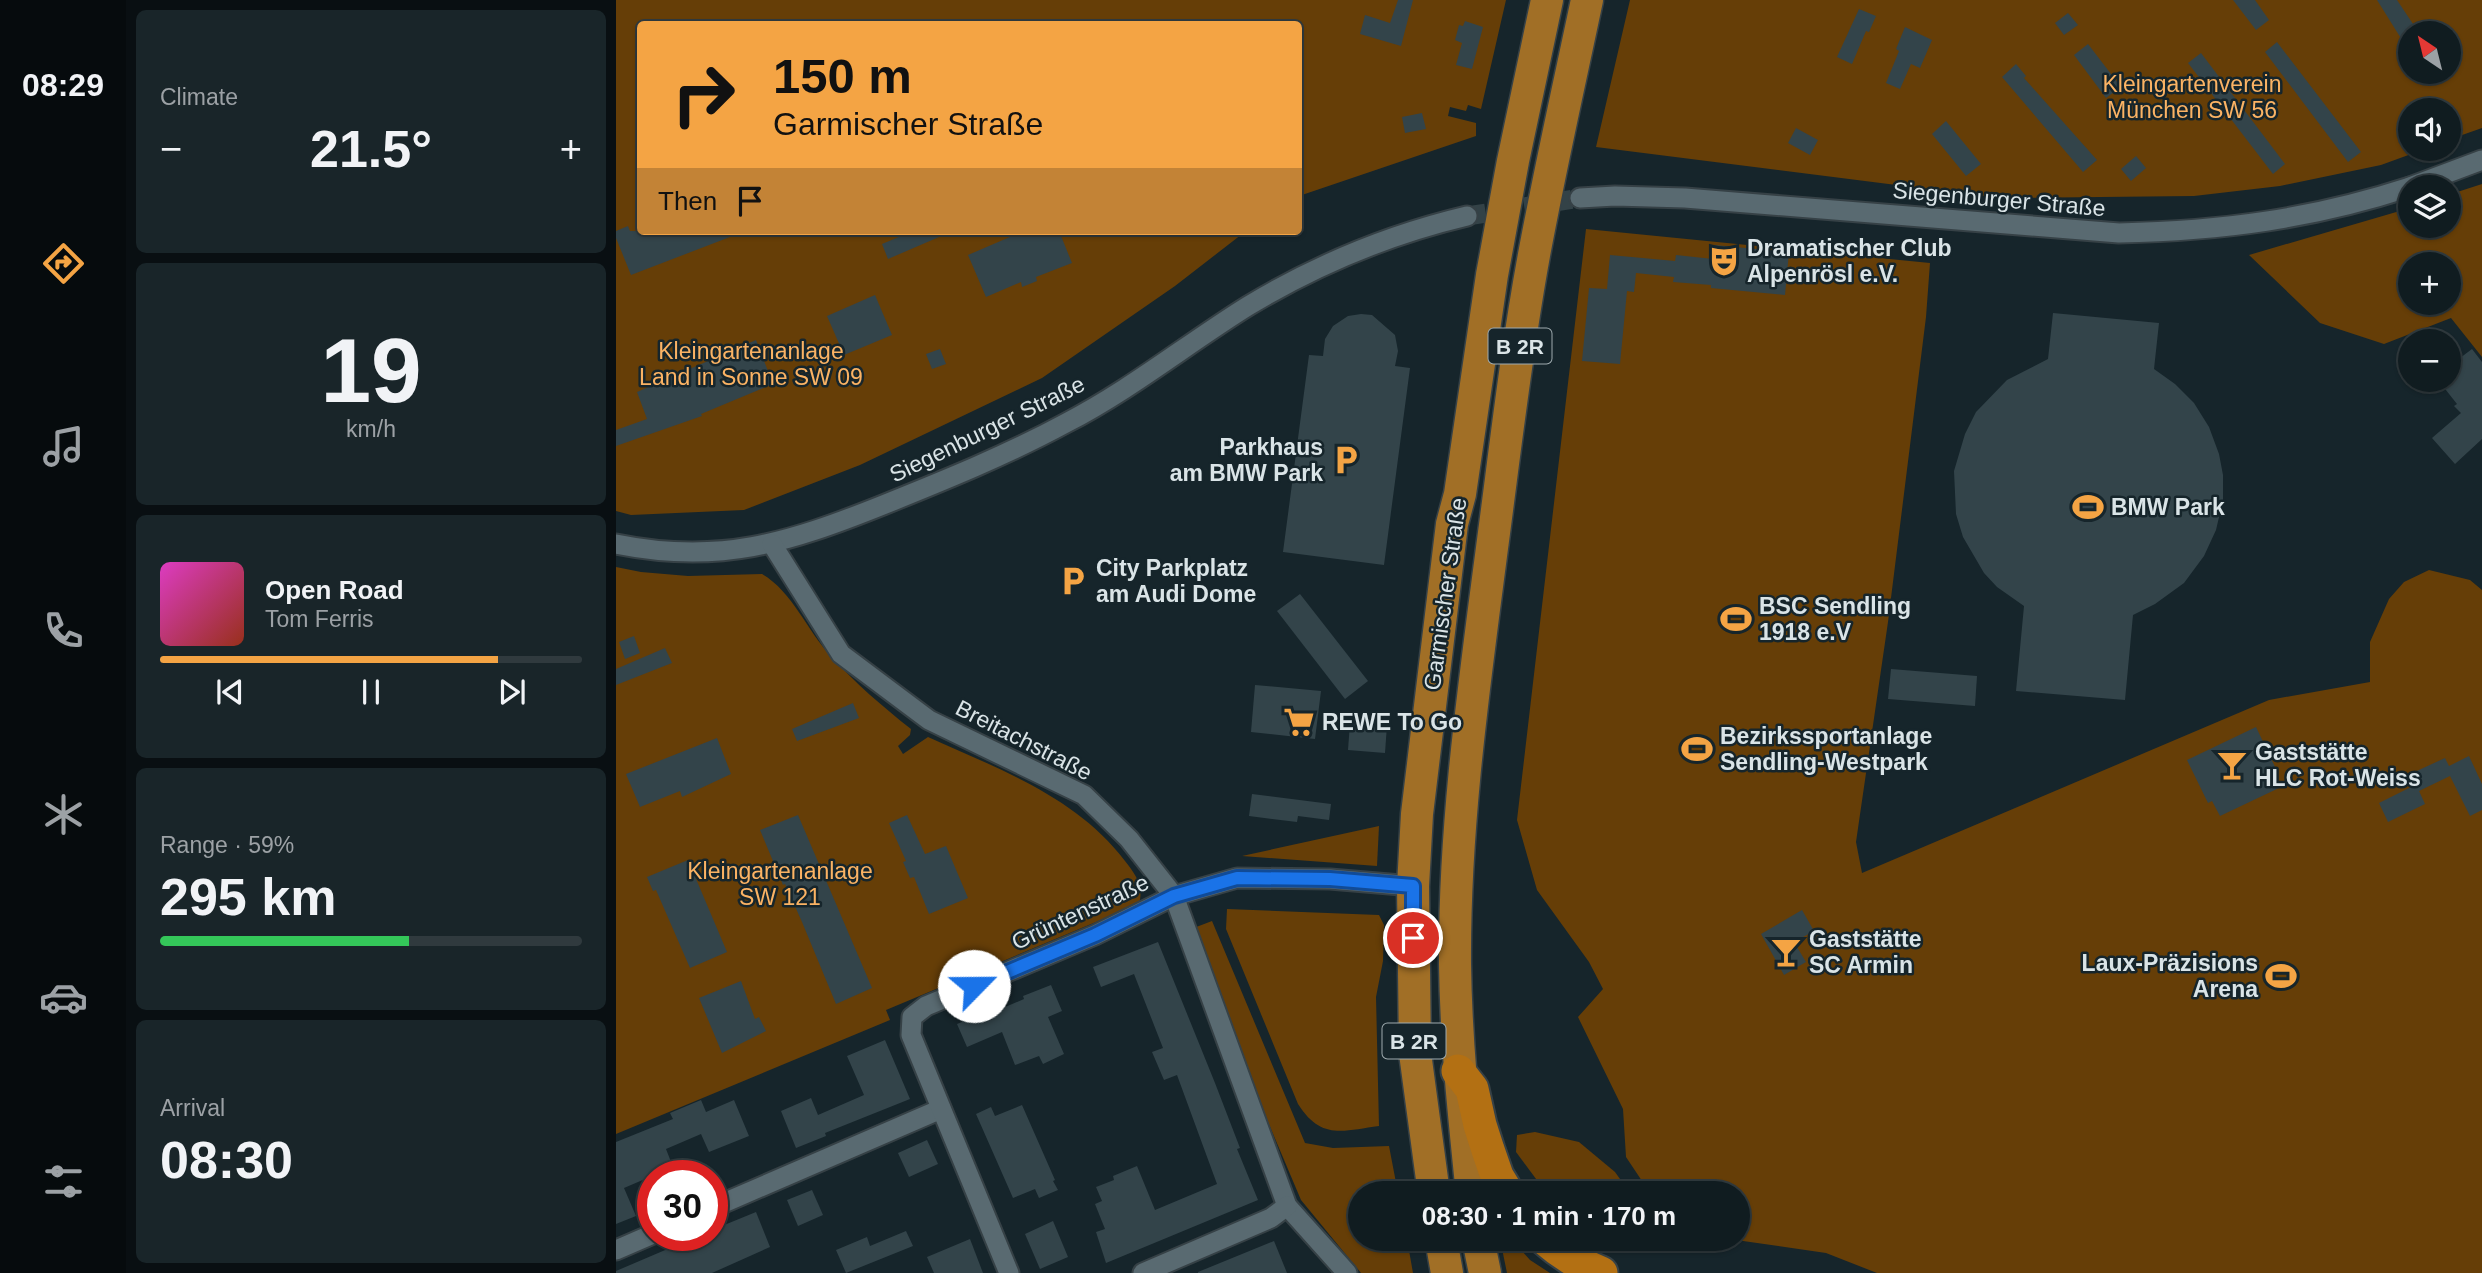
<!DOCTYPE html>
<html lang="en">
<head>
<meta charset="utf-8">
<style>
  :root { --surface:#101c20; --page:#192529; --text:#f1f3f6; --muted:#9ca1a5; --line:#303a3e; --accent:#f4a444 }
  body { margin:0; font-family:Helvetica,sans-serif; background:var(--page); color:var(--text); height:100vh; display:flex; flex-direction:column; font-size:26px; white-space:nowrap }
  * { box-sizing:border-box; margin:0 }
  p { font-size:23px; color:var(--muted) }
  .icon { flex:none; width:38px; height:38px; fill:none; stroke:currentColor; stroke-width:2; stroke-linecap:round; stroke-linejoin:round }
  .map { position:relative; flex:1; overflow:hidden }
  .details { display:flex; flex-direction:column; gap:10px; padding:10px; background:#090f12; width:490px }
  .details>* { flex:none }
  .top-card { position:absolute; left:21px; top:21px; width:665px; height:214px; border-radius:7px; box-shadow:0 2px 5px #0004,0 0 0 2px var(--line); background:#f4a444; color:#111; overflow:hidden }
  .needle { width:46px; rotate:325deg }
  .controls { position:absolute; left:1782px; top:21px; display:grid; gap:14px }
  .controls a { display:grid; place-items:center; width:63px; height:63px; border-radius:50%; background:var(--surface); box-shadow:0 2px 5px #0004,0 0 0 2px var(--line); font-size:35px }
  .speed { position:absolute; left:21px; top:1160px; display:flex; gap:14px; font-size:35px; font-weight:700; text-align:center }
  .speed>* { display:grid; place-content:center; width:91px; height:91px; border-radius:50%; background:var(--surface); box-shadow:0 2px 5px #0004,0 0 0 2px var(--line); line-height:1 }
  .speed .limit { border:10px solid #d22; background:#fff; color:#111 }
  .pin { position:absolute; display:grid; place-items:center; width:60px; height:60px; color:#fff; margin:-30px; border:4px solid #fff; border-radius:50%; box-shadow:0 2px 7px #0007 }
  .me { position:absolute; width:77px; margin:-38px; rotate:67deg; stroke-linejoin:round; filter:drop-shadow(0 0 5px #0008) }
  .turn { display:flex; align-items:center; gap:24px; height:147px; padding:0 21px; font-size:32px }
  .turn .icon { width:91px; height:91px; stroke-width:2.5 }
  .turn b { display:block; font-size:49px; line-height:60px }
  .then { display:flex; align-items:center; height:66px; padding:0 21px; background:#0003; gap:14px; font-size:26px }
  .big { font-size:52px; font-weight:800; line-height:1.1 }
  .details .card { flex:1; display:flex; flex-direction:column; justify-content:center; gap:10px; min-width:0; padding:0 24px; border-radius:10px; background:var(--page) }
  .details .dial { align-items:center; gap:0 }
  .dial b { font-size:91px; line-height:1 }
  .song { display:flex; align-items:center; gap:21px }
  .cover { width:84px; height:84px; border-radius:10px; background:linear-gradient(135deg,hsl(310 70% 55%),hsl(10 70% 35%)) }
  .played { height:7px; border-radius:4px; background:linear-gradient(90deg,var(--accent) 80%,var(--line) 80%) }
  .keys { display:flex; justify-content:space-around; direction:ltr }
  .heat { display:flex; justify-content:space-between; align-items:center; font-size:38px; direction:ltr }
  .charge { height:10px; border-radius:5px; background:linear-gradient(90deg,#34c759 59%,var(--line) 0) }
  .trip { position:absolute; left:732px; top:1181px; width:402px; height:70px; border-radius:35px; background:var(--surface); box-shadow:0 2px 5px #0004,0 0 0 2px var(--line); font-weight:800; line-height:70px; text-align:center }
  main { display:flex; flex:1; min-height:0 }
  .menu { display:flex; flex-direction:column; width:126px; justify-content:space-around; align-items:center; background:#060b0d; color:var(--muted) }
  .menu .icon { width:49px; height:49px }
  .menu .current { color:var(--accent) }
  .menu b { font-size:32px; color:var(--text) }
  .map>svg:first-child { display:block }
  .green { fill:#663e07; fill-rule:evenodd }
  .building { fill:#33444a }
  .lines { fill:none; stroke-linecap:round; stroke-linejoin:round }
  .minor-tunnel { stroke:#334247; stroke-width:19; stroke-dasharray:19 10; stroke-linecap:butt }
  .minor-casing { stroke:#364146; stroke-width:23 }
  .trunk-casing { stroke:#364146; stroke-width:35 }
  .motorway-casing { stroke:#364146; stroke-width:37 }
  .minor { stroke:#596a71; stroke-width:19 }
  .trunk { stroke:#a16f26; stroke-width:32 }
  .motorway { stroke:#b37013; stroke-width:33 }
  .route-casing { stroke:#114b97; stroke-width:18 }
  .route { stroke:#1a73e8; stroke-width:12 }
  .labels { text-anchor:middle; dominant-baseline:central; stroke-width:5; stroke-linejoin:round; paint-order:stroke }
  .shield { fill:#16252b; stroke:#9fabaf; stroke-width:2 }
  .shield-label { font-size:21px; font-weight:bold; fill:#dae4e7 }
  .park-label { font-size:23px; fill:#fbb364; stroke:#16252b }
  .street-label { font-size:23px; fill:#dae4e7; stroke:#16252b }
  .poi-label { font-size:23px; font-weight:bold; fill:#dae4e7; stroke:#16252b; text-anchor:start }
</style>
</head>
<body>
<main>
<nav class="menu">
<b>08:29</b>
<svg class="icon current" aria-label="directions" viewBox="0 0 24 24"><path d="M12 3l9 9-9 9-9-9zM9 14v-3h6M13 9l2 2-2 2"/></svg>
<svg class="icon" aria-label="music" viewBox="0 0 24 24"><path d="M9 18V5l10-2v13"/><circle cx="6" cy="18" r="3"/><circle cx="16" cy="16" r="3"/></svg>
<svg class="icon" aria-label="phone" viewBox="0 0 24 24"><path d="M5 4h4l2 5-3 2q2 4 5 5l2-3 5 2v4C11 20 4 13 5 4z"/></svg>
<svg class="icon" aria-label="climate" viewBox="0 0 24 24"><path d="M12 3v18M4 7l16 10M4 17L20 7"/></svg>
<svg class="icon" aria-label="car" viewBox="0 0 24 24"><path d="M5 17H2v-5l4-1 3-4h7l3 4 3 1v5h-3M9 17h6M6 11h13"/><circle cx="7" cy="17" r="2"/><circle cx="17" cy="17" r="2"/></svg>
<svg class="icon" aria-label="filters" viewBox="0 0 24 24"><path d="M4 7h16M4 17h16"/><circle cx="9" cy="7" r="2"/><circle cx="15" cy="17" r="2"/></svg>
</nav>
<section class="details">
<div class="card"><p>Climate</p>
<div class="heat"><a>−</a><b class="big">21.5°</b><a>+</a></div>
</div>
<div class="card dial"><b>19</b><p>km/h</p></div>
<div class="card">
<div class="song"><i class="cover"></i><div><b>Open Road</b><p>Tom Ferris</p></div></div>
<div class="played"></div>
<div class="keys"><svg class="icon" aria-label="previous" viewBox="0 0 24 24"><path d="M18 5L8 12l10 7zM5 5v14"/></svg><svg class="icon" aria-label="pause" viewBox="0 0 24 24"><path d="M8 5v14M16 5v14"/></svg><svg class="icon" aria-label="next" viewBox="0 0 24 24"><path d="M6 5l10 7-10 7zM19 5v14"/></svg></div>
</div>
<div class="card"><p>Range · 59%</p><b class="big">295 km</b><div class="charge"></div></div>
<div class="card"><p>Arrival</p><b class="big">08:30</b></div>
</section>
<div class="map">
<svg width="1866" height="1273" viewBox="0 0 1866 1273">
  <rect width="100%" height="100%" fill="#16252b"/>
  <!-- green -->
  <g class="green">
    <polygon points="0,0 890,0 865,109 852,105 850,111 834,107 832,116 860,123 860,136 683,196 682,24 24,24 24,231 630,231 559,286 426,378 244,465 128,510 15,515 0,511"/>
    <path d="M 1014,0 L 1866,0 L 1866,128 L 1832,140 L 1832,110 L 1794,110 L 1794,149 L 1809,149 L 1765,165 L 1664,186 L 1578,196 L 1383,198 L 980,147 ZM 1794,33 L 1832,33 L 1832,72 L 1794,72 Z"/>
    <path d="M 1866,184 L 1866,357 L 1835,318 L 1768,344 L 1704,323 L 1633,255 L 1794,208 L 1794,226 L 1832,226 L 1832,195 ZM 1794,264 L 1832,264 L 1832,303 L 1794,303 Z"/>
    <polygon points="970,229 1314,263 1310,317 1272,622 1240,842 1246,873 1653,700 1754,682 1754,642 1773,599 1788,582 1813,570 1854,580 1866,590 1866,1273 1261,1273 1210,1253 1113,1239 1122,1239 1122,1194 1034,1193 1010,1157 1007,1109 962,1017 987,989 973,962 921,890 901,820"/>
    <path d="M 0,567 L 25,572 L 72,576 L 146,574 C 177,592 191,631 215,656 C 239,683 267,707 295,729 L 294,735 L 282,746 L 287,754 L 312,737 C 383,769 461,797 509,861 C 520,875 528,886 523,904 L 270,1010 L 274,1020 L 0,1134 Z"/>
    <polygon points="763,826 761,866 626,856"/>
    <path d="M 611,909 L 763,915 L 768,925 L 767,961 L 760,997 L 763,1126 C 726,1131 705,1140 682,1104 L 610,929 Z"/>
    <polygon points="596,921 689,1143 717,1148 773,1146 782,1193 744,1194 744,1239 791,1239 797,1273 745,1273 685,1200 624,1056 575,929"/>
    <polygon points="919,1132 963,1142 999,1172 1014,1193 934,1194 929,1191 900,1152 901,1135"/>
    <polygon points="884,1239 895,1239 914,1260 934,1273 891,1273"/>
  </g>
  <!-- building -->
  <g class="building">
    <polygon points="782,0 797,0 785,46 744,34 749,15 774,23"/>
    <polygon points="1617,0 1639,0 1653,20 1640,30"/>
    <polygon points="1761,0 1781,0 1801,30 1786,40"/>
    <polygon points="1243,9 1260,16 1253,32 1250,31 1236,64 1221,57"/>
    <polygon points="1452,13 1462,25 1448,35 1439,23"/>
    <polygon points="849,21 867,27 856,69 840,65 846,43 839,40 843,25 847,26"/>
    <polygon points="1289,27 1316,40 1304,68 1295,64 1284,89 1270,83 1283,51 1280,49"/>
    <polygon points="1661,42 1745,152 1732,162 1649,52"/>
    <polygon points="1472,44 1505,87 1490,98 1458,55"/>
    <polygon points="1585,53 1669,164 1657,174 1572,63"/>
    <polygon points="1400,64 1410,76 1408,78 1481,160 1467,172 1386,77"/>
    <polygon points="806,113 810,129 789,133 786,117"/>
    <polygon points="1330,121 1365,164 1350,176 1316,134"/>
    <polygon points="1180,128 1202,140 1194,155 1172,143"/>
    <polygon points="1520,156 1530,168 1515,181 1505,169"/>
    <polygon points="12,226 14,231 127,232 15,275 0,238 0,231"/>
    <polygon points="297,231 337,231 272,259 266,244"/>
    <polygon points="408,231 443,231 456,263 420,277 421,281 406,287 405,282 370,297 352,255"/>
    <polygon points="1098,245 1173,252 1169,295 1095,288 1095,285 1057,282 1058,277 1020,273 1018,292 1011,291 1004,364 966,361 973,288 991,289 994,255 1059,261 1060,255 1097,259"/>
    <polygon points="259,295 276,335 228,355 211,316"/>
    <polygon points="1437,313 1543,323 1538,369 1559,384 1578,403 1593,427 1603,454 1607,475 1607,500 1600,530 1588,556 1568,583 1539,604 1517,615 1509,700 1400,691 1408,606 1381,587 1368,573 1347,537 1340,514 1338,471 1349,434 1360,412 1391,380 1432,359"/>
    <polygon points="745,314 756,315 779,335 782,351 779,366 794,368 768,565 667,552 693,355 707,356 709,339 717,326 732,316"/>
    <polygon points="140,340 157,384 85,414 86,416 0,446 0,430 31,419 21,392"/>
    <polygon points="324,349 330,364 316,369 310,354"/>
    <polygon points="1856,349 1866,362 1866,439 1839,464 1816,438 1845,413 1838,406 1841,404 1822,380 1832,380 1832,367"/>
    <polygon points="684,594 752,681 729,699 661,611"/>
    <polygon points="18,636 24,653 9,659 3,642"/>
    <polygon points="49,648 56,663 0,685 0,669"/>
    <polygon points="1275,669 1361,676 1359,706 1272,699"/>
    <polygon points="639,685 705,691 699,739 635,732"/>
    <polygon points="237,703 243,718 181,741 176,729"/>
    <polygon points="734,723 771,725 769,753 732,750"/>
    <polygon points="1640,727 1661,771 1656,773 1663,788 1604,816 1596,801 1592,803 1571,760"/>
    <polygon points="101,738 115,774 66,797 64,791 24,807 10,774"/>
    <polygon points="1853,756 1866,784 1866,810 1854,816 1834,776 1803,791 1809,804 1772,822 1763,803 1797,786 1792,775 1829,758 1833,766"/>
    <polygon points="636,794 715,804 713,820 682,816 681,822 633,816"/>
    <polygon points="182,815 256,988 220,1004 186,922 169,884 167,885 144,830"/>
    <polygon points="291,815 309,854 330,846 352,898 313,914 298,877 294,878 287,862 290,861 273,823"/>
    <polygon points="72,860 111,952 74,968 40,890 37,891 31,877"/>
    <polygon points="1186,910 1198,931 1178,942 1190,962 1168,975 1145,934"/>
    <polygon points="542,942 599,1083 624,1148 621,1149 642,1200 490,1263 480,1232 489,1229 479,1204 486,1201 480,1187 498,1180 497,1176 521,1166 539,1210 601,1184 561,1075 548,1080 536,1052 547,1048 518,974 485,987 477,967"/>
    <polygon points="125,981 139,1019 143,1017 150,1031 106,1053 83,998"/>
    <polygon points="435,985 446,1011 432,1017 448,1054 427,1064 423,1056 399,1065 386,1032 351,1047 341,1024 365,1014 366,1017 408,999 407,996"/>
    <polygon points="269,1040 294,1099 209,1133 210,1136 180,1148 165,1111 195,1098 202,1115 248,1095 231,1056"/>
    <polygon points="85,1100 90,1112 118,1100 133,1136 93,1152 85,1134 50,1149 57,1167 8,1188 20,1216 0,1224 0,1142 57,1119 54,1113"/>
    <polygon points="406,1105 439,1180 437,1181 442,1190 423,1198 419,1189 397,1198 360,1114 375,1107 379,1116"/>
    <polygon points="311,1140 322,1164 293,1177 282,1153"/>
    <polygon points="196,1190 207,1215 182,1226 171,1200"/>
    <polygon points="140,1212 154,1247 96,1273 0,1273 0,1271 82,1236 96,1236 96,1230"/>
    <polygon points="437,1221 452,1257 424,1269 409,1234"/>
    <polygon points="290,1231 297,1246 230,1273 220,1250 251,1237 254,1246"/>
    <polygon points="354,1239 367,1273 318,1273 311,1257"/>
    <polygon points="658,1241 671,1273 582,1273 582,1272"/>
  </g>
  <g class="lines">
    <!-- minor-tunnel -->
    <polyline class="minor-tunnel" points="851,216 964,198"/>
    <!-- minor casing -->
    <g class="minor-casing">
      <g id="minor">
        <polyline points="1794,187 1866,160"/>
        <path d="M 964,198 L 999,196 L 1069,198 L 1503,233 C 1605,231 1696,219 1794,187"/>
        <path d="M 0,544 C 103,565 172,543 267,505 C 329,480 391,455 450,423 C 514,390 571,344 632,306 C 700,265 775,234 851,216"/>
        <polyline points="156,544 225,654 313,720 468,795 513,839 558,896 671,1206 731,1273"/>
        <polyline points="96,1208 325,1109"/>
        <polyline points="0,1250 37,1234"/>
        <polyline points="393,1273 295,1035 296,1017 310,1006 479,935 558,896 621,878 714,879 797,886"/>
        <polyline points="527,1273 655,1218 671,1206"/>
      </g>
    </g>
    <!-- trunk casing -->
    <g class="trunk-casing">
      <g id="trunk">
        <polyline points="818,1194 799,1053 797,886 801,814 836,524 844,494 876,275 897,161 931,0"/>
        <path d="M 856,1194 C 848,1117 840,1041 839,964 C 838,825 858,686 876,548 C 889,451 900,352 918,255 C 934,169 953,85 971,0"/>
        <polyline points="825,1239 831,1273"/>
        <polyline points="862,1239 869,1273"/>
      </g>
    </g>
    <!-- motorway casing -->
    <g class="motorway-casing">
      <g id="motorway">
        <polyline points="842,1071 856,1089 864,1125 872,1150 881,1176 892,1194"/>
        <path d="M 929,1239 C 946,1254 965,1265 985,1273"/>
      </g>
    </g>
    <!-- minor -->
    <use href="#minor" class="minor"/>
    <!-- trunk -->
    <use href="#trunk" class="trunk"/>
    <!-- motorway -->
    <use href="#motorway" class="motorway"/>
  </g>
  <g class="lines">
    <!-- route casing -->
    <g class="route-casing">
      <polyline id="route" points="358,986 479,935 558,896 621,878 714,879 797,886 797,938"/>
    </g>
    <!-- route -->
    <use href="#route" class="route"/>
  </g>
  <!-- icons -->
  <defs>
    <g id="theatre-bare" transform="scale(2.415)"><path d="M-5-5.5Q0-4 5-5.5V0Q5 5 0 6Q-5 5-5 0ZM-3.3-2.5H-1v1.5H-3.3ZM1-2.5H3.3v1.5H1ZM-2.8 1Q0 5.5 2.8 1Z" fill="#f4a444" stroke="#16252b" stroke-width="2.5" paint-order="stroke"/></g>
    <g id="parking-bare" transform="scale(2.415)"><path d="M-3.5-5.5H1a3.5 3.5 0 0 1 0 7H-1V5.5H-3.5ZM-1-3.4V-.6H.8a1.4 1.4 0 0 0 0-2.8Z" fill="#f4a444" stroke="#16252b" stroke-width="2.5" paint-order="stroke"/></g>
    <g id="stadium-bare" transform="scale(2.415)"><path d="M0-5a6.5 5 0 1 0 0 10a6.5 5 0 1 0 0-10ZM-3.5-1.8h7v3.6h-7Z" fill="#f4a444" stroke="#16252b" stroke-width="2.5" paint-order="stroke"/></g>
    <g id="supermarket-bare" transform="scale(2.415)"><path d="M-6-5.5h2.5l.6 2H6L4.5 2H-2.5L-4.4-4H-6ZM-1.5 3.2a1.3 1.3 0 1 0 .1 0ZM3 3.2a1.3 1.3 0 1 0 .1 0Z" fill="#f4a444" stroke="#16252b" stroke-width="2.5" paint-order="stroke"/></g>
    <g id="bar-bare" transform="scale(2.415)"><path d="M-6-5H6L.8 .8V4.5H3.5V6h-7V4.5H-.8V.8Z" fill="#f4a444" stroke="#16252b" stroke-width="2.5" paint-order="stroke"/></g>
  </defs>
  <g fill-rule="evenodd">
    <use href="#theatre-bare" x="1108" y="261"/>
    <use href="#parking-bare" x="730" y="460"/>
    <use href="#stadium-bare" x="1472" y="507"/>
    <use href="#parking-bare" x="457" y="581"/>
    <use href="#stadium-bare" x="1120" y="619"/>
    <use href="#supermarket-bare" x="683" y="722"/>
    <use href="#stadium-bare" x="1081" y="749"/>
    <use href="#bar-bare" x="1616" y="765"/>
    <use href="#bar-bare" x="1170" y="952"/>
    <use href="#stadium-bare" x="1665" y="976"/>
  </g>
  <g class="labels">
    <!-- shield labels -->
    <g class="shield">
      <rect x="872.5" y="328.5" width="63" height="35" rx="5"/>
      <rect x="766.5" y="1023.5" width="63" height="35" rx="5"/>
    </g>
    <g class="shield-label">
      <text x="904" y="346">B 2R</text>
      <text x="798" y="1041">B 2R</text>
    </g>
    <!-- park labels -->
    <g class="park-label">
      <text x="1576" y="84">Kleingartenverein<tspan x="1576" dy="26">München SW 56</tspan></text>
      <text x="135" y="351">Kleingartenanlage<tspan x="135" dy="26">Land in Sonne SW 09</tspan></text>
      <text x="164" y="871">Kleingartenanlage<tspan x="164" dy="26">SW 121</tspan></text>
    </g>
    <!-- street labels -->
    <g class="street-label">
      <text transform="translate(1383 199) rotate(5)">Siegenburger Straße</text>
      <text transform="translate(371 429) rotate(-26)">Siegenburger Straße</text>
      <text transform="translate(829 594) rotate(-82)">Garmischer Straße</text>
      <text transform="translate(408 740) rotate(27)">Breitachstraße</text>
      <text transform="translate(464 912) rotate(-25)">Grüntenstraße</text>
    </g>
    <!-- poi labels -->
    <g class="poi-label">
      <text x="1131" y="248">Dramatischer Club<tspan x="1131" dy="26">Alpenrösl e.V.</tspan></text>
      <text x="707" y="447" text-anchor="end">Parkhaus<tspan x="707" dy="26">am BMW Park</tspan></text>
      <text x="1495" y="507">BMW Park</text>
      <text x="480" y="568">City Parkplatz<tspan x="480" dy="26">am Audi Dome</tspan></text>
      <text x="1143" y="606">BSC Sendling<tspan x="1143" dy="26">1918 e.V</tspan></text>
      <text x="706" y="722">REWE To Go</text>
      <text x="1104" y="736">Bezirkssportanlage<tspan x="1104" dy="26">Sendling-Westpark</tspan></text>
      <text x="1639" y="752">Gaststätte<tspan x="1639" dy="26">HLC Rot-Weiss</tspan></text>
      <text x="1193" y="939">Gaststätte<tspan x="1193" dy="26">SC Armin</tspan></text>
      <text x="1642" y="963" text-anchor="end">Laux-Präzisions<tspan x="1642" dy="26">Arena</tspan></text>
    </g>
  </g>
</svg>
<div class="controls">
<a><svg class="needle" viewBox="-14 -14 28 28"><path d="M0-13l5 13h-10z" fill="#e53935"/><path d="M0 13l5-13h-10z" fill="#9ca1a5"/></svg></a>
<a><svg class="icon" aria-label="sound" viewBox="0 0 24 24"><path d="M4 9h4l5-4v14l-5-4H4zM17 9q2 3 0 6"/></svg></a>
<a><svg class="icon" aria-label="layers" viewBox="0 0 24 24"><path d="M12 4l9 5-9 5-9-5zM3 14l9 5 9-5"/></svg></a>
<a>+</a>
<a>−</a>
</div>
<div class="speed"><div class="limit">30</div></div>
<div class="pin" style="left:797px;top:938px;background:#d93025"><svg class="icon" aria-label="arrive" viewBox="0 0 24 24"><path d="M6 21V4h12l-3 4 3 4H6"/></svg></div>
<svg class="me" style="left:358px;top:986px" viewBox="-20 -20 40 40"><circle r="19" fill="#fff"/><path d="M0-13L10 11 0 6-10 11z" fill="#1a73e8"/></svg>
<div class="trip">08:30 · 1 min · 170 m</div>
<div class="top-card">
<div class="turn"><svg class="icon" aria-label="right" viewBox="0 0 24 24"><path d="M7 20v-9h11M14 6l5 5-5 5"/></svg><div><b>150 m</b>Garmischer Straße</div></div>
<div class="then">Then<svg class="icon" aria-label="arrive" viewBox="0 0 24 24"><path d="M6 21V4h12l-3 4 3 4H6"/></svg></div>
</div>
</div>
</main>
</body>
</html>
